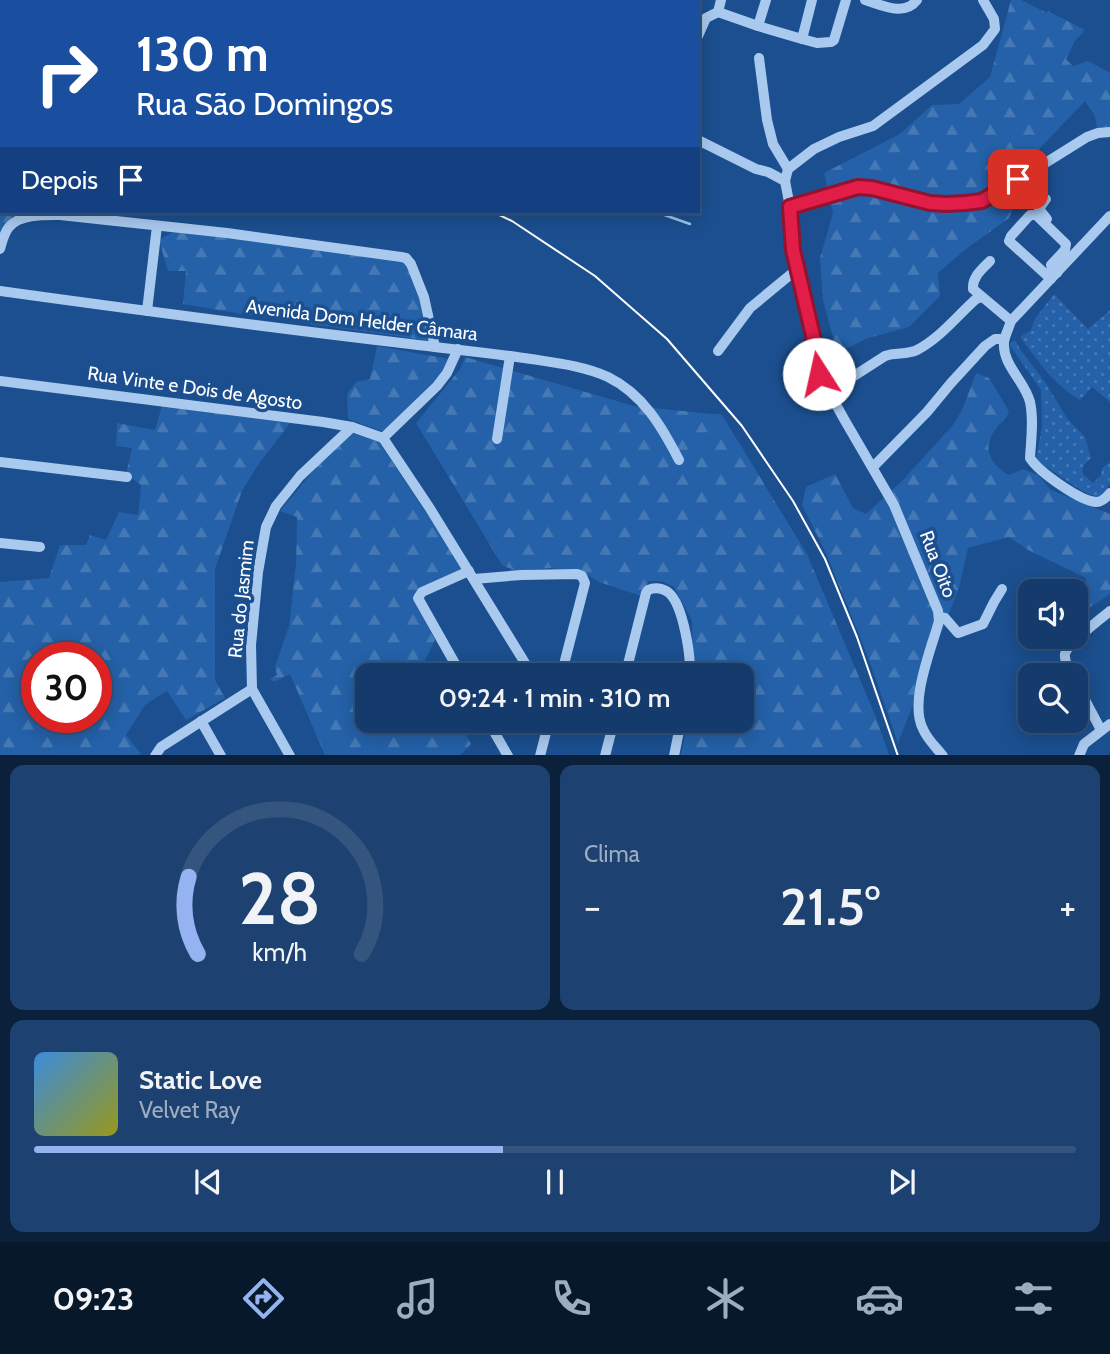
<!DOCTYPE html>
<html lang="pt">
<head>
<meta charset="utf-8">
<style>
  :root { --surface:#143b6b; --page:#1d4271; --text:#f1f3f6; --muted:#9dadc1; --line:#33557e; --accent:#95b2f1 }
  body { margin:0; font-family:Cabin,sans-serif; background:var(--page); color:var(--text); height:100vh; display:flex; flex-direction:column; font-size:26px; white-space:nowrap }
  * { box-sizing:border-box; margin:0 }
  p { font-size:23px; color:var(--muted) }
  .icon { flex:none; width:38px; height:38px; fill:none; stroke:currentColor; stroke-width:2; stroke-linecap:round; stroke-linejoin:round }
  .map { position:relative; height:755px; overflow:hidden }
  .sheet { display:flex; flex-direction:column; gap:10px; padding:10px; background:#0b203b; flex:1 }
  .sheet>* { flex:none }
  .banner { position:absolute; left:0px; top:0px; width:700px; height:214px; box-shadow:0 4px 18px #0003,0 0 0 2px var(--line); background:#1a4fa0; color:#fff; overflow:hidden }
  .buttons { position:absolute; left:1018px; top:579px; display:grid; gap:14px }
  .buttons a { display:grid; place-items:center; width:70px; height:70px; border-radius:14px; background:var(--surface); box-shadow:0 4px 18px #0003,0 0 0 2px var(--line); font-size:35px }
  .speed { position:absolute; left:21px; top:642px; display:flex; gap:14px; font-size:35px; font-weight:700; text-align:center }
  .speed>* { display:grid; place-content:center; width:91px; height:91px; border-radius:50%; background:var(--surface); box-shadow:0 4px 18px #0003,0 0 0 2px var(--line); line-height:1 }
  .speed .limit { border:10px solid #d22; background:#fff; color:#111 }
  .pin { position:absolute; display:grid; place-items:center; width:60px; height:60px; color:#fff; margin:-30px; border-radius:14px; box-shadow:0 4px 10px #0006 }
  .me { position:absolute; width:77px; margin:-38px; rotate:350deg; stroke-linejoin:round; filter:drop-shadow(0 0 5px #0008) }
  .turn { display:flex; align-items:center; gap:24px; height:147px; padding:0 21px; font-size:32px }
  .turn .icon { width:91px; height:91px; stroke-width:2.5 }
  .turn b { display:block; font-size:49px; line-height:60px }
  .then { display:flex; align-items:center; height:66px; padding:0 21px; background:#0003; gap:14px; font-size:26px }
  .big { font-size:52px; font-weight:600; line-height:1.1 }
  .sheet .widget { flex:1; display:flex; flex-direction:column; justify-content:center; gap:10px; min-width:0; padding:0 24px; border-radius:14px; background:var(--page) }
  .sheet .dial { align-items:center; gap:0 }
  .dial svg { height:182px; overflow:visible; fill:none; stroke:var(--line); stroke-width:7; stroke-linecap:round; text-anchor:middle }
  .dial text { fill:var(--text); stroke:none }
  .song { display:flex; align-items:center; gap:21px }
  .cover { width:84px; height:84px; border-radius:10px; background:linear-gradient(135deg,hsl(210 70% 55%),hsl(60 70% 35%)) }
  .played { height:7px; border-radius:4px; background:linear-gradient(90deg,var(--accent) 45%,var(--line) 45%) }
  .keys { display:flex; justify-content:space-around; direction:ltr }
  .heat { display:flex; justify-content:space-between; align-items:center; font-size:38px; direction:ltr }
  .sheet .tiles { flex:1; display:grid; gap:10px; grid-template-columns:1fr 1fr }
  .widget:last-child { grid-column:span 2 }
  .trip { position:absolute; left:355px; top:663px; width:399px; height:70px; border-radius:14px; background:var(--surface); box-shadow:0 4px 18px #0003,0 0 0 2px var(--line); font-weight:600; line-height:70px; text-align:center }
  .tabs { display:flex; height:112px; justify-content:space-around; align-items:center; background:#08182b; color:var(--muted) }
  .tabs .icon { width:49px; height:49px }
  .tabs .on { color:var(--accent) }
  .tabs b { font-size:32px; color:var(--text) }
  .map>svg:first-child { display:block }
  .grass { fill:url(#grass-dots) }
  .forest { fill:url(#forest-firs); fill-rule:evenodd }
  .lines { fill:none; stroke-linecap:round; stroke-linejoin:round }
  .stream { stroke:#9cc4f0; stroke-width:2.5 }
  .minor { stroke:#a9c9ee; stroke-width:10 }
  .tram { stroke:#fff; stroke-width:2 }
  .route-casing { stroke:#92132f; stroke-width:18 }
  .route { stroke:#e11d48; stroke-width:12 }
  .labels { text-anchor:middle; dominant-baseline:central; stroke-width:7; stroke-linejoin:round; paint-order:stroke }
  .street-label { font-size:19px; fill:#fff; stroke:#1b4f8f }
</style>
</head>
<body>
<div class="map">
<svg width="1110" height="756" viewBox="0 0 1110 756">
  <defs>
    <pattern id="grass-dots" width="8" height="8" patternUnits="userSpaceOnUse" patternTransform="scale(1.75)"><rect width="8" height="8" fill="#2461a8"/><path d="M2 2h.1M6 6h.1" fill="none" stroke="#4579b5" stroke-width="1.8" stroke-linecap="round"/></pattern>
    <pattern id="forest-firs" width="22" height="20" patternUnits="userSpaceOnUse" patternTransform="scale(1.75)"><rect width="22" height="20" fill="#2461a8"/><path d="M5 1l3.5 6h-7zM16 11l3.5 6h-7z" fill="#4579b5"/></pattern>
  </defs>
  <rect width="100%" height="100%" fill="#1b4f8f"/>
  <!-- grass -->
  <g class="grass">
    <path d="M 1054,294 L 1088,329 L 1110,310 L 1110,402 L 1092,387 L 1080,400 C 1052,383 1039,362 1020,337 L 1031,330 L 1034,320 Z"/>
    <polygon points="1015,340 1020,349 1045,382 1067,418 1085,437 1091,458 1083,466 1083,474 1093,483 1101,475 1102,468 1110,462 1110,483 1101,499 1082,491 1036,460 1042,427 1041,390 1009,344"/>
  </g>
  <!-- forest -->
  <g class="forest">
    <polygon points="1011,0 1021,0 1047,13 1048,11 1085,30 1075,41 1066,59 1073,66 1088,61 1110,73 1110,132 1098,133 1095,116 1085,101 1040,148 1009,218 966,249 938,273 940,296 909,327 868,338 837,353 823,300 820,258 833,213 824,173 900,134 932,105 959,104 990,77"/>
    <polygon points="0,129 2,129 2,212 23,212 9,220 0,238"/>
    <path d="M 180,228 L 405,263 L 417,278 L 431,341 C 348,329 265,319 183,304 L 186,271 L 168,271 L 159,240 Z"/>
    <polygon points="377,346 449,359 440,375 384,432 348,419 347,394 356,382 370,379"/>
    <polygon points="465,357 634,406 722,415 807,554 875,715 889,755 681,755 688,721 742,721 742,676 693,675 692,621 674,587 661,581 649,581 641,596 599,582 581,572 550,568 516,571 502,565 416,423 461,368"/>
    <path d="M 976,373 L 989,378 L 1009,411 C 1005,423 1002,420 996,429 C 981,448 990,464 1009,475 L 1023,469 L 1038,475 L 1051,490 L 1110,514 L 1110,594 L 1082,613 L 1086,578 L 1028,550 L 1009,537 L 968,548 L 959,588 L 898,743 L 868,657 L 826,553 L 802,505 L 806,487 L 835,474 L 853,508 L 866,514 L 902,481 L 953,425 L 963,408 Z"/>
    <path d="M 162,406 L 290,423 L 258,465 L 242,491 L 215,569 L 215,680 L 225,698 L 186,720 L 167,691 L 145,705 L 126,735 L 141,754 L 137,755 L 0,756 L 0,582 L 49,578 L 60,545 L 86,545 L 90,535 L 106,540 L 119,512 L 138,515 L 141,485 L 126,474 L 132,448 L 116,446 L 117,423 L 155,430 ZM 37,658 L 96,658 L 96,718 L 37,718 Z"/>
    <polygon points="353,433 379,442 465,571 419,590 413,595 415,602 435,640 425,660 438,675 368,676 368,721 458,721 471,744 460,755 325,755 290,674 274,682 270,679 277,675 275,667 289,626 296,564 297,517 280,511 326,456"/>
  </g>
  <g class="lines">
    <!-- stream -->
    <g class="stream">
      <polyline points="0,30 2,29"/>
      <polyline points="656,212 690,224"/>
    </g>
    <!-- minor -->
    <g class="minor">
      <polyline points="288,0 294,2"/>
      <polyline points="435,0 436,2"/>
      <polyline points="493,0 495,2"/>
      <polyline points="766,0 758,26 802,39 812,0"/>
      <path d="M 865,0 C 882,5 904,17 917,0"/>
      <polyline points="461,2 466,0"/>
      <polyline points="718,12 758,26"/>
      <polyline points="698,36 706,18 718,12 721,0"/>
      <polyline points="802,39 817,43 831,42 834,40 846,0"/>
      <polyline points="759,58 767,120 773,144 788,169"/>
      <polyline points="698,140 756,169 768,172 785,181"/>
      <polyline points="1046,199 1039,209 1047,219"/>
      <polyline points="790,207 858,187 872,188 930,203 945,204 982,201 991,197 1087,137 1098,133 1110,132"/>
      <path d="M 1110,216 L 1011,321 C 1009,328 1005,335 1004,342 C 1002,365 1025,381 1030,402 C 1034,420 1031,440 1030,458 C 1039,472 1080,501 1096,502 C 1102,502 1106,498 1110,493"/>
      <path d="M 0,249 C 2,242 4,233 9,227 C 20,214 45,215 60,215 L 227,233 L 401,257 L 406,258 L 411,264 L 424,297 L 435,347"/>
      <path d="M 990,261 C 982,269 972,277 973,289 L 1011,321"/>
      <polyline points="1051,279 1009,241 1011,236 1030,215 1036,215 1066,244 1065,250 1051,265 1052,268 1057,273"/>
      <path d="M 0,291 C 137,310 273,328 410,344 C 450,349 490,353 531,359 C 557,363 584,366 608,377 C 643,394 662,427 679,460"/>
      <polyline points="147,311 157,226"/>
      <polyline points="718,351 750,308 796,270"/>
      <polyline points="0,381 323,422 352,427 383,438"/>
      <path d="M 829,392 L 885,356 C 895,352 907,355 917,350 C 940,338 957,316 976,299 L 981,297"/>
      <polyline points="383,438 429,507 533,676"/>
      <polyline points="383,438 437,386 447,373 458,349"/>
      <polyline points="497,439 510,356"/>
      <polyline points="0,462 127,477"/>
      <polyline points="873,467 927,412 951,383 985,346 995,339 1004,339"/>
      <polyline points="0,543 40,547"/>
      <polyline points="474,579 521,575 577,574 582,576 585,583 561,676"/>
      <polyline points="939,617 945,618 958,633 983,624 994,602 1002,589"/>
      <polyline points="462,676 418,598 422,592 469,571"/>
      <path d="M 625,676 L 646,593 L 648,590 C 655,587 663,588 669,593 C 683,605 692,658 689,676"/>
      <path d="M 1072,676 C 1069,670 1064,661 1065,654 C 1067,644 1101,619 1110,611"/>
      <polyline points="1076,683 1101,730"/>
      <polyline points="201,721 221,756"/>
      <polyline points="488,721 508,756"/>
      <polyline points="155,756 161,747 252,689"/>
      <polyline points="290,756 252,689 251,645 258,572 266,527 276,506 300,476 352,427"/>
      <polyline points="540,756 549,721"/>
      <polyline points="605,756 614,721"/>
      <polyline points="674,756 681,721"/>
      <path d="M 943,756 C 936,747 927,739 923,729 C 909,702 931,650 939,621 L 938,611 L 894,505 L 844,419 L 819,374 L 815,357 L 813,336 L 793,250 L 790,207 L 785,181 L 788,169 L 814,149 L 839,137 L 873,126 L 983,45 L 995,29 L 994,19 L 983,0"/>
      <polyline points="1079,756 1084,744 1110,724"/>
    </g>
    <!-- tram -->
    <g class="tram">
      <polyline points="0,124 2,123"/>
      <polyline points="493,212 512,221 595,276 667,339 742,426 793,501 825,559 857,637 898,756"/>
    </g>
  </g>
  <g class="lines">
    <!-- route casing -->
    <g class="route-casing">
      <polyline id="route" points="819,374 815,357 813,336 793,250 790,207 858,187 872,188 930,203 946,204 965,203 982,201 1018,179"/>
    </g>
    <!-- route -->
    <use href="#route" class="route"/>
  </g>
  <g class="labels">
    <!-- street labels -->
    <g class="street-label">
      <text transform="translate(362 320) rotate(7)">Avenida Dom Helder Câmara</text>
      <text transform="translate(195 388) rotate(8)">Rua Vinte e Dois de Agosto</text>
      <text transform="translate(938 564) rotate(69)">Rua Oito</text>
      <text transform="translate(241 599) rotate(-84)">Rua do Jasmim</text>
    </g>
  </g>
</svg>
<div class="buttons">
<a><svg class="icon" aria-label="sound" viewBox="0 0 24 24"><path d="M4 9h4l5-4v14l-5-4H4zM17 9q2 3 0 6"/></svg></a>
<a><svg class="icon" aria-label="search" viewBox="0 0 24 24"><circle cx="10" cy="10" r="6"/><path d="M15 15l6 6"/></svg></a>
</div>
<div class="speed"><div class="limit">30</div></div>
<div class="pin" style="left:1018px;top:179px;background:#d93025"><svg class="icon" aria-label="arrive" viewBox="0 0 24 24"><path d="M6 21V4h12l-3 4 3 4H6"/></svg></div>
<svg class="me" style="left:819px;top:374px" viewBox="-20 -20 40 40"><circle r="19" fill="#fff"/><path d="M0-13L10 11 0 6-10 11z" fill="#e11d48"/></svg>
<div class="trip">09:24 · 1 min · 310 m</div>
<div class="banner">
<div class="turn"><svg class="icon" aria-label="right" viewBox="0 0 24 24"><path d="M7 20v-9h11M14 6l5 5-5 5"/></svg><div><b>130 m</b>Rua São Domingos</div></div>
<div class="then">Depois<svg class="icon" aria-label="arrive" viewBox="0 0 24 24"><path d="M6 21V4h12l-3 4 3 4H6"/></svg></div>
</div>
</div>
<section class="sheet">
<div class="tiles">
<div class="widget dial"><svg viewBox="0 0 100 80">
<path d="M14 69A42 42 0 1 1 86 69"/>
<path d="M14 69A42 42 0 0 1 10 35" stroke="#95b2f1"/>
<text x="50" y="56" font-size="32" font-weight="700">28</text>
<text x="50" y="72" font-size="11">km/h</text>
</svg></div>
<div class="widget"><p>Clima</p>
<div class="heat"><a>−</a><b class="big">21.5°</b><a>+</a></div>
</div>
<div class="widget">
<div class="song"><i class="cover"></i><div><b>Static Love</b><p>Velvet Ray</p></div></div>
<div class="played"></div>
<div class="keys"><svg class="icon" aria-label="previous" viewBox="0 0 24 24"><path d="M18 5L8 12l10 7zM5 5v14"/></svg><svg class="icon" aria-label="pause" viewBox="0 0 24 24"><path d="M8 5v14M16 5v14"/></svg><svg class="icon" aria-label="next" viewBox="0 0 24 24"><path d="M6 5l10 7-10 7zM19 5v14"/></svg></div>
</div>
</div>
</section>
<nav class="tabs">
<b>09:23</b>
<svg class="icon on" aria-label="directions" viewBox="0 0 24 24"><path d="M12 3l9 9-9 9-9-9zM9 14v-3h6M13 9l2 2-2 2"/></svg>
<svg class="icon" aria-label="music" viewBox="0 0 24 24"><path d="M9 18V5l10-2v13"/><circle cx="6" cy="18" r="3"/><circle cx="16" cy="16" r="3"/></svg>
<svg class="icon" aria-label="phone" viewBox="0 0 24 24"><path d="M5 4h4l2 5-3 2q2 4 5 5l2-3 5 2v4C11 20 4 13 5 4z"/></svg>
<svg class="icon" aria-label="climate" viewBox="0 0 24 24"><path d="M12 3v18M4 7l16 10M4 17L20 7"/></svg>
<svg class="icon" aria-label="car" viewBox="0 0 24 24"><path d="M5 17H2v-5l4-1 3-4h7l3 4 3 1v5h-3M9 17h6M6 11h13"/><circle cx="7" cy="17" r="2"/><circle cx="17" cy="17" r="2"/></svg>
<svg class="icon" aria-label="filters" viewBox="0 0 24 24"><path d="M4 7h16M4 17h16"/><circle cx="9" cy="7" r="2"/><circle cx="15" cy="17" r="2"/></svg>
</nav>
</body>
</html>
